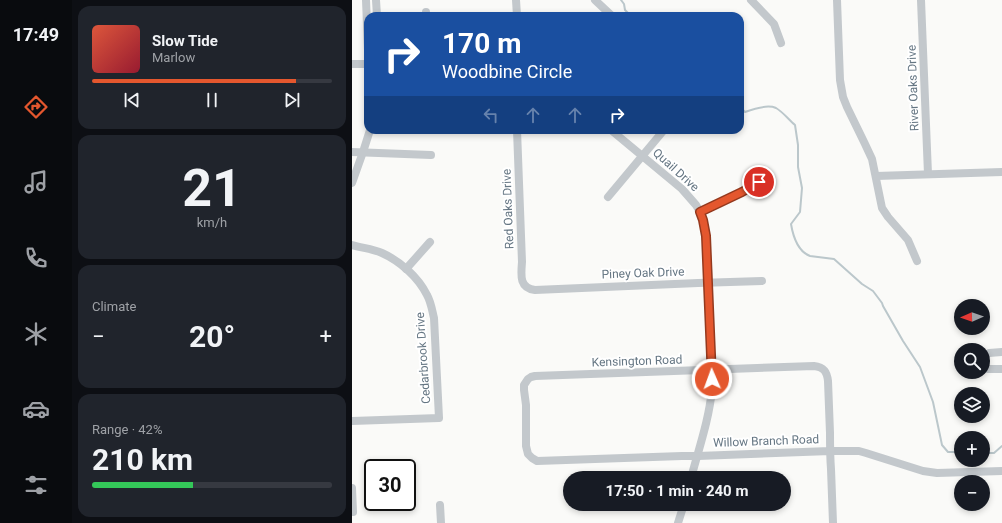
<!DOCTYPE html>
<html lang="en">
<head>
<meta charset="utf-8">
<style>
  :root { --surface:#171b24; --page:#20242c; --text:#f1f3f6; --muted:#9ea1a6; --line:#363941; --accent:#e4572e }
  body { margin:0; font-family:Roboto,sans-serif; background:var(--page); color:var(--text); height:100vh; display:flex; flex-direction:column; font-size:15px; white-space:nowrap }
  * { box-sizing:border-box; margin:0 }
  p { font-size:13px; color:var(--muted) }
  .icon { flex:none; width:22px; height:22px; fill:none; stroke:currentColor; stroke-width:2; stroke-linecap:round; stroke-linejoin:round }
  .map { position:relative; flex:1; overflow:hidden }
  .details { display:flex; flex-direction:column; gap:6px; padding:6px; background:#0d0f14; width:280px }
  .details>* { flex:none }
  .hud { position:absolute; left:12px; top:12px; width:380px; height:122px; border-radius:12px; box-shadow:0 2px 6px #0003; background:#1a4fa0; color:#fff; overflow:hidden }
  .needle { width:26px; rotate:268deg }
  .buttons { position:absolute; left:602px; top:299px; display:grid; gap:8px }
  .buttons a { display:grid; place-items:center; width:36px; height:36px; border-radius:50%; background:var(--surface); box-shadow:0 2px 6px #0003; font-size:20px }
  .speed { position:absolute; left:12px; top:459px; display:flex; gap:8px; font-size:20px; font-weight:700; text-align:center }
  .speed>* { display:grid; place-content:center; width:52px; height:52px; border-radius:50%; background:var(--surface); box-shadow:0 2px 6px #0003; line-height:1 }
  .speed .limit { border:2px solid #111; border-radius:6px; background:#fff; color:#111 }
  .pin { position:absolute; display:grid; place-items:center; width:34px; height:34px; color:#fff; margin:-17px; border:2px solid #fff; border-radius:50%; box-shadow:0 1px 4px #0007 }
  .me { position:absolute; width:44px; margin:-22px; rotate:358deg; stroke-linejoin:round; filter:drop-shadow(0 0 3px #0008) }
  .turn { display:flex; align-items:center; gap:14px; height:84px; padding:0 12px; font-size:18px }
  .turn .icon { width:52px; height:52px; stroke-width:2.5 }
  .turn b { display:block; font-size:28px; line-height:34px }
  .lanes { display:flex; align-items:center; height:38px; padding:0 12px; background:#0003; justify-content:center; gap:20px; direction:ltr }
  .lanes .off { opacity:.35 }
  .big { font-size:30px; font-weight:700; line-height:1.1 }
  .details .tile { flex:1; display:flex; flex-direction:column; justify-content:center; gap:6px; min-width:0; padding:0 14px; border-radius:12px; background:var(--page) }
  .details .dial { align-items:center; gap:0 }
  .dial b { font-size:52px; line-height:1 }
  .song { display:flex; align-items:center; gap:12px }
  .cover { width:48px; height:48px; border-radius:6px; background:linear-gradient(135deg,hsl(10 70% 55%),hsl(350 70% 35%)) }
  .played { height:4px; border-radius:2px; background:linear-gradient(90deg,var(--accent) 85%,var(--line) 85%) }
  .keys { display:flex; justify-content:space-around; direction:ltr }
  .heat { display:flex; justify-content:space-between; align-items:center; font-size:22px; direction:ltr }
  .charge { height:6px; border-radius:3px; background:linear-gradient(90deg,#34c759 42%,var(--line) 0) }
  .trip { position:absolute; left:211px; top:471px; width:228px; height:40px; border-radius:20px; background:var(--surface); box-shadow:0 2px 6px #0003; font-weight:700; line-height:40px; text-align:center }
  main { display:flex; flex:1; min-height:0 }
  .dock { display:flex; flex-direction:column; width:72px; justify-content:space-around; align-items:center; background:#090b0e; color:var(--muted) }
  .dock .icon { width:28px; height:28px }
  .dock .active { color:var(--accent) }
  .dock b { font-size:18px; color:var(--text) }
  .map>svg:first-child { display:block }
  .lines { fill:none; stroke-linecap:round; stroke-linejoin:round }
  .stream { stroke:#bbc7cb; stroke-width:2 }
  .minor { stroke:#c3c8cc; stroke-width:8 }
  .route-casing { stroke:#94391e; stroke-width:10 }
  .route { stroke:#e4572e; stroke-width:7 }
  .labels { text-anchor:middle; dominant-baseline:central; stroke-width:4; stroke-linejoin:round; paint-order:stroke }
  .street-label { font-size:12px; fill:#657683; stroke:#fff }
</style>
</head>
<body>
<main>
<nav class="dock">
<b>17:49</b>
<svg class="icon active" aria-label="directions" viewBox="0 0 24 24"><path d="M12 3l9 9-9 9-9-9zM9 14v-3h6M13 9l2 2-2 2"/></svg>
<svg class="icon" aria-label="music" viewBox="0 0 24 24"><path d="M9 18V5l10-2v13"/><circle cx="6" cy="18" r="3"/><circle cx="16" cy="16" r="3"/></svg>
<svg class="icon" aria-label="phone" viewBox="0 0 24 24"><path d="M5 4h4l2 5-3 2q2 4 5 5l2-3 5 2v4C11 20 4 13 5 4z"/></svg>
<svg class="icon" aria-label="climate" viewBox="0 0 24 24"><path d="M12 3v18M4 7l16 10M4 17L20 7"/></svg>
<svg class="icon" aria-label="car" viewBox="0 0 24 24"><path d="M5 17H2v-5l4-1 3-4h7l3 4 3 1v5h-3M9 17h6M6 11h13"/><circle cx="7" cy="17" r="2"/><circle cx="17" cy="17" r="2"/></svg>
<svg class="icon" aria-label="filters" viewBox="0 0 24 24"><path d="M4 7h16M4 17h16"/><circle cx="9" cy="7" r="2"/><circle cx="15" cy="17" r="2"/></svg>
</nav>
<section class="details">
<div class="tile">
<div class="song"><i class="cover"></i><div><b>Slow Tide</b><p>Marlow</p></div></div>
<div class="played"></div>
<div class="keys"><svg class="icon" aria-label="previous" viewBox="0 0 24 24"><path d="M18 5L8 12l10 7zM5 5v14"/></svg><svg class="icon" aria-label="pause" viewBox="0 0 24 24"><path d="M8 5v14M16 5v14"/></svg><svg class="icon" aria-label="next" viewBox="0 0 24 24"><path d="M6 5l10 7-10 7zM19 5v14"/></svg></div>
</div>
<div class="tile dial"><b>21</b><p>km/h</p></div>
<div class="tile"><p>Climate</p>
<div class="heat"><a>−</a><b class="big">20°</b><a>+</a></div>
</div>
<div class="tile"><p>Range · 42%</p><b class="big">210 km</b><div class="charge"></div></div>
</section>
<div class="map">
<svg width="650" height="523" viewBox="0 0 650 523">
  <rect width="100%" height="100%" fill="#fafaf8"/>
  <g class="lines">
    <!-- stream -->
    <g class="stream">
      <polyline points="269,0 272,4 273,10 279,16"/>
      <path d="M 388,107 L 393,112 C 401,109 415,104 424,108 C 431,112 437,120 443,125 L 446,145 L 446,167 L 450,188 L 448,212 L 439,224 C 441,236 445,251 458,256 L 482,259 L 510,284 L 521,291 L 530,303 L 531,306 L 551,341 L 568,367 L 581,402 L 590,445 L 596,452 L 609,452"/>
      <polyline points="631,453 642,453 650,446"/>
    </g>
    <!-- minor -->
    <g class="minor">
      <polyline points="14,0 16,50"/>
      <polyline points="24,0 25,16"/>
      <polyline points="164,0 165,16"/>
      <polyline points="243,0 260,16"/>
      <polyline points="399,0 422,24 429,43"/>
      <polyline points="485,0 488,80 491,97 495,107 513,144 520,159 530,208 536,217 556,240 565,261"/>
      <polyline points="569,0 576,174"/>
      <polyline points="74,12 74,16"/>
      <polyline points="0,64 16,64"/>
      <path d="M 165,130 L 170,262 C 169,275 167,288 183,290 L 346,283 L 410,281"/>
      <path d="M 259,130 L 330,189 L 344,205 L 348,212 L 351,220 L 354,236 L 356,268 L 360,389 C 357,420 347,448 339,478"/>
      <polyline points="0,152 79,155"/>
      <polyline points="524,176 650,172"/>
      <polyline points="0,183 11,152 18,130"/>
      <polyline points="256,197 312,130"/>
      <polyline points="348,212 390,192 407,182"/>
      <path d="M 0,245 C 10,248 21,249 30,253 C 48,261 66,277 75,295 C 79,302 80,310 82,318 L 87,418 L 0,421"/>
      <polyline points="54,269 78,242"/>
      <polyline points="631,357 637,353 650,352"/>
      <polyline points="631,366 636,369 650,369"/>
      <polyline points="0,488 1,512"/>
      <polyline points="88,505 89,523"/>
      <polyline points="326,523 332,504"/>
      <path d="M 481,523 L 479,469 C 478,457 478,445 478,433 L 476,381 C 475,372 472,367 462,366 L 183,376 L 179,377 L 176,379 L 172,385 L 172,390 L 174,405 L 174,446 L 176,454 L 180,458 L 185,461 L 330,456 L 346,456 L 478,451 L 507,451 L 514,453 L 571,471 L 585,473 L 650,471"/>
    </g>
  </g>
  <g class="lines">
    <!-- route casing -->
    <g class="route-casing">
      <polyline id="route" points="360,379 354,236 351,220 348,212 390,192 407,182"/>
    </g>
    <!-- route -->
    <use href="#route" class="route"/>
  </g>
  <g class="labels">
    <!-- street labels -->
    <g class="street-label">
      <text transform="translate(561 88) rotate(-92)">River Oaks Drive</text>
      <text transform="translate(324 170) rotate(42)">Quail Drive</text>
      <text transform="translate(156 209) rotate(-92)">Red Oaks Drive</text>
      <text transform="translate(291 273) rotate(-2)">Piney Oak Drive</text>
      <text transform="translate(71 358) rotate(-94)">Cedarbrook Drive</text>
      <text transform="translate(285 361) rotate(-2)">Kensington Road</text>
      <text transform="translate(414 441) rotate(-2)">Willow Branch Road</text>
    </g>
  </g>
</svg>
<div class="buttons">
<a><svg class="needle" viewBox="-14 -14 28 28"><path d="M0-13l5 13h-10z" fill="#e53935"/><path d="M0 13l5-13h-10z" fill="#9ea1a6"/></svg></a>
<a><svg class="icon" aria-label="search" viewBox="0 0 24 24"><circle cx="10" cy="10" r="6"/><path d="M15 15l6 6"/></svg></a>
<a><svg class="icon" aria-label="layers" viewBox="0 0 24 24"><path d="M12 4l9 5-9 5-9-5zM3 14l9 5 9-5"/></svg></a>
<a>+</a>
<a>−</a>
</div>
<div class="speed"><div class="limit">30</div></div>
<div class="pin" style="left:407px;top:182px;background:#d93025"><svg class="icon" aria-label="arrive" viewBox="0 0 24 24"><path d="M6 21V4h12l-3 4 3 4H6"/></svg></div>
<svg class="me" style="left:360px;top:379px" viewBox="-20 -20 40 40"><circle r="17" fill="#e4572e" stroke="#fff" stroke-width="3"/><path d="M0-11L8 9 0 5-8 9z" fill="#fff"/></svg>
<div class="trip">17:50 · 1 min · 240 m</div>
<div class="hud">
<div class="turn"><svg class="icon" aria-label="right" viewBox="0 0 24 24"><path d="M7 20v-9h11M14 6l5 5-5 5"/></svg><div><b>170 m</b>Woodbine Circle</div></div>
<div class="lanes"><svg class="icon off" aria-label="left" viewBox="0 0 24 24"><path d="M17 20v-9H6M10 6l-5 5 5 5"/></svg><svg class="icon off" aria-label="ahead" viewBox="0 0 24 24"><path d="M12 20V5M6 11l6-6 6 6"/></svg><svg class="icon off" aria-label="ahead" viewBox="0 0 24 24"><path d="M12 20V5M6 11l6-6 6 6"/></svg><svg class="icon" aria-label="right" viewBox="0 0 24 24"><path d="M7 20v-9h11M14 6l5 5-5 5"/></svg></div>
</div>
</div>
</main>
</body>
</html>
